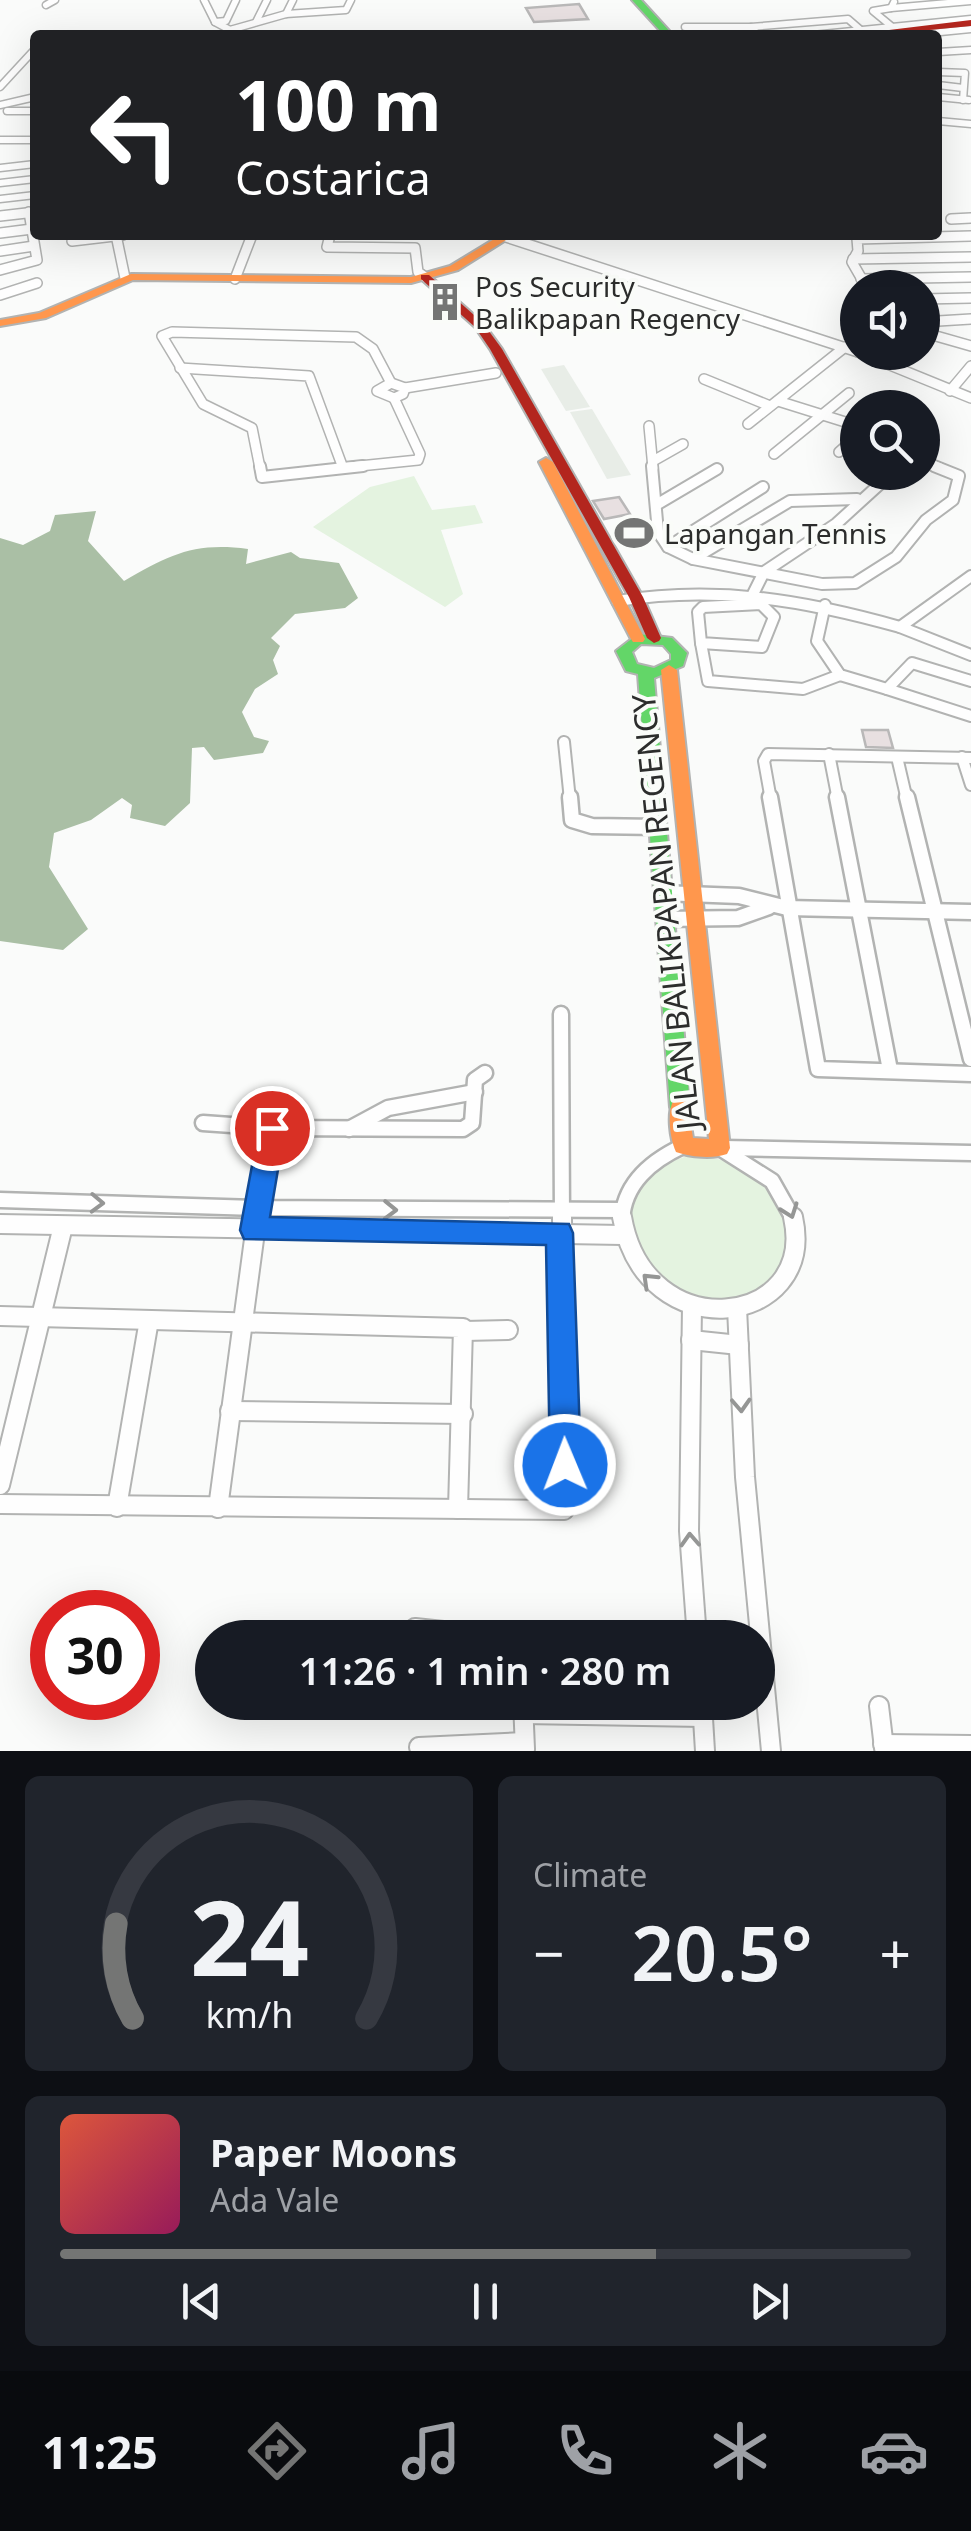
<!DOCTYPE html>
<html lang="en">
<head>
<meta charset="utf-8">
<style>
  :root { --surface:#171b24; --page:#20242c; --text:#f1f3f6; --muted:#9ea1a6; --line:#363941; --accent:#747574 }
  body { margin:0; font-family:"Noto Sans",sans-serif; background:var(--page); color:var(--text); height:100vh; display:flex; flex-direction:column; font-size:38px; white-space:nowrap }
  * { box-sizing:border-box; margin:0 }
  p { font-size:32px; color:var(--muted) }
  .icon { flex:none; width:55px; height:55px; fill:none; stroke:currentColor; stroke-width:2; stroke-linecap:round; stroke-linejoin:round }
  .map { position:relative; height:1751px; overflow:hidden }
  .panel { display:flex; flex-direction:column; gap:25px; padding:25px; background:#0d0f14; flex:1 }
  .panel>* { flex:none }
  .banner { position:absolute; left:30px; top:30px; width:912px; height:210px; border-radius:10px; box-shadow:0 10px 40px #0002; background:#202124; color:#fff; overflow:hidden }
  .tools { position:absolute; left:840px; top:270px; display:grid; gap:20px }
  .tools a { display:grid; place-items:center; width:100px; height:100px; border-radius:50%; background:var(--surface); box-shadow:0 10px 40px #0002; font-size:50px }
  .speed { position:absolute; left:30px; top:1590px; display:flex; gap:20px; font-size:50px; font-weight:700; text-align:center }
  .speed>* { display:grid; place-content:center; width:130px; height:130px; border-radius:50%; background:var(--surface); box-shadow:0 10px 40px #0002; line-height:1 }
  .speed .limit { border:15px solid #d22; background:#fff; color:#111 }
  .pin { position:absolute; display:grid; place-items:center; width:85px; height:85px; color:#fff; margin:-42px; border:5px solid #fff; border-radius:50%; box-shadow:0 2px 10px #0007 }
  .me { position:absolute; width:110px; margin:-55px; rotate:359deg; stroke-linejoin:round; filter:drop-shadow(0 0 8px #0008) }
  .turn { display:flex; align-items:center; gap:35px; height:210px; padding:0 40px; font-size:45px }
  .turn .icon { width:130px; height:130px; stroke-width:2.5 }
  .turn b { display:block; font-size:70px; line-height:85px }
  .big { font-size:75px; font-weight:600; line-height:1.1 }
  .panel .tile { flex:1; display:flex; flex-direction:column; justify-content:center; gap:15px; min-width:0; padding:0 35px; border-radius:15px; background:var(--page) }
  .panel .dial { align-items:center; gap:0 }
  .dial svg { height:260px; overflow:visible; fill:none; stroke:var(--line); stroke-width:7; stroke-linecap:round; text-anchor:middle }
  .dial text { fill:var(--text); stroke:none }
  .song { display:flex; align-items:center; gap:30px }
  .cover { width:120px; height:120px; border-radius:15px; background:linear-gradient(135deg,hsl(10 70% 55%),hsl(330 70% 35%)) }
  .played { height:10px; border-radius:5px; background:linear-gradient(90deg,var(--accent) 70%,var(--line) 70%) }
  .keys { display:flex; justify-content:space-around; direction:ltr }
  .heat { display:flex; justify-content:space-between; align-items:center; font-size:55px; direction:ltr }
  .panel .tiles { flex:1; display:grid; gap:25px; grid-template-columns:1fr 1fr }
  .tile:last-child { grid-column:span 2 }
  .trip { position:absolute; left:195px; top:1620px; width:580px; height:100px; border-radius:50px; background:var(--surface); box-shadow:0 10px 40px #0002; font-weight:600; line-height:100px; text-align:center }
  .menu { display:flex; height:160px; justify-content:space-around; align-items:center; background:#090b0e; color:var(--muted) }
  .menu .icon { width:70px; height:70px }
  .menu .active { color:var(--accent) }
  .menu b { font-size:45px; color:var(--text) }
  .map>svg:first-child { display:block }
  .built { fill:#e8ede7 }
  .green { fill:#e4f3e0 }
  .water { fill:#aabfa5 }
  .building { fill:#e8e0e1; stroke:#b9b8b8; stroke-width:2.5 }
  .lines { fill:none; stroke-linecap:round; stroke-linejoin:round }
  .street-far4-casing { stroke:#b2b3b2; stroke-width:9 }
  .street-far3-casing { stroke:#b2b3b2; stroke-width:12 }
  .street-far2-casing { stroke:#b2b3b2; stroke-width:14 }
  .street-far1-casing { stroke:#b2b3b2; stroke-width:19 }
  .street-casing { stroke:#b2b3b2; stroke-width:22 }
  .fast-casing { stroke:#b2b3b2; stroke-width:4 }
  .slow-casing { stroke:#b2b3b2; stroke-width:4 }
  .jam-casing { stroke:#b2b3b2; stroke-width:4 }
  .street-far4 { stroke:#fefefe; stroke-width:6 }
  .street-far3 { stroke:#fefefe; stroke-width:9 }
  .street-far2 { stroke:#fefefe; stroke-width:10 }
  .street-far1 { stroke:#fefefe; stroke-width:14 }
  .street { stroke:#fefefe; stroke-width:18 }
  .fast { fill:#63d668; fill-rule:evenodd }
  .slow { fill:#ff974d; fill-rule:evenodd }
  .jam { fill:#b3261e; fill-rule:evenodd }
  .oneway { stroke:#959695 }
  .route { fill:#1a73e8; stroke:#114b97; stroke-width:2.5 }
  .labels { text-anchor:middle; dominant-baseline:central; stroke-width:8; stroke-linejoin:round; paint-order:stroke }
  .far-poi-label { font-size:28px; fill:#2c2d2c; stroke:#fafcf9; text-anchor:start }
  .street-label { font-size:32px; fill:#2c2d2c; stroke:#fafcf9 }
</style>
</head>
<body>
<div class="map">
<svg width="971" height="1751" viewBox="0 0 971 1751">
  <rect width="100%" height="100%" fill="#fafbfa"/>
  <!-- built -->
  <g class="built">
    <polygon points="564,365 590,407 566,411 541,369"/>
    <polygon points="592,409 631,475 607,479 570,412"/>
  </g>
  <!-- green -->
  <g class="green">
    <polygon points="414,476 432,510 475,505 483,523 441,530 463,594 445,607 313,527 370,487"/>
    <path d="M 687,1156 C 813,1155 821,1306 717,1304 C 699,1304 675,1289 658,1283 C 627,1223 602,1184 687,1156 Z"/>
  </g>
  <!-- water -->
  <path class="water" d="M 96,511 L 88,541 L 124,581 C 170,555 193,542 248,549 L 246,564 L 291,552 L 300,558 L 339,563 L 358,598 L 345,608 L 295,614 L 271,638 L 280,646 L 273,660 L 278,674 L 255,689 L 242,712 L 254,737 L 269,741 L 263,753 L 214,760 L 204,747 L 192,748 L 190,803 L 165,826 L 130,818 L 132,805 L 122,798 L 91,820 L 54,833 L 49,867 L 88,929 L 63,950 L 0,941 L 0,538 L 23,545 L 50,531 L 55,515 Z"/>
  <!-- building -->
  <g class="building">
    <polygon points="579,4 588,19 534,22 526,8"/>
    <polygon points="619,497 630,514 604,519 593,501"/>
    <polygon points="862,730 888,730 893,748 866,747"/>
  </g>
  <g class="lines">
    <!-- street-far4 casing -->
    <g class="street-far4-casing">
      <g id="street-far4">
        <polyline points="204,0 215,22 230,30 286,14 346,10 351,0"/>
        <polyline points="894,2 891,8 873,11 896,30"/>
        <polyline points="46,5 55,0"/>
        <polyline points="891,8 971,1"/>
        <polyline points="286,14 293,0"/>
        <polyline points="215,22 226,21 236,0"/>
        <polyline points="256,22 267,0"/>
        <polyline points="685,27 751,27 756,32"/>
        <polyline points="751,27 848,19 863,32"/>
        <polyline points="813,35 971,19"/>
        <polyline points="910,35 971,29"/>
        <polyline points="938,52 971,50"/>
        <polyline points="938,72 965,73 963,100"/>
        <polyline points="938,85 963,88"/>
        <polyline points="0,87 35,49"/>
        <polyline points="938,97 969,100"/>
        <polyline points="0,105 35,97"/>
        <polyline points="7,111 35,111"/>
        <polyline points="938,121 971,124"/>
        <polyline points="0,140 35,140"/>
        <polyline points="0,168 35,164"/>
        <polyline points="0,183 35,179"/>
        <polyline points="0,199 35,195"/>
      </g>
    </g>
    <!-- street-far3 casing -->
    <g class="street-far3-casing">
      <g id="street-far3">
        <polyline points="0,216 35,212"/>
        <polyline points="951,219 971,218"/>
        <polyline points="0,233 32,229"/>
        <polyline points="116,235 125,278"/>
        <polyline points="330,235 327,247 415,248 418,272 425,277"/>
        <polyline points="506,237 858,352"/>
        <polyline points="72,241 123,235"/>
        <polyline points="0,251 34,246"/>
        <polyline points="853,259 971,257"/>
        <polyline points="0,270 37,260 29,212"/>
        <polyline points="235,279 252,235"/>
        <polyline points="861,279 971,277"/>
        <polyline points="867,288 852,262 858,251 857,239 971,236"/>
        <polyline points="0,295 37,283"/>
        <polyline points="922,299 971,298"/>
        <polyline points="922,322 971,319"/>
        <polyline points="922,332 971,346"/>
        <polyline points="858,352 971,398"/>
        <polyline points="180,368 309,376 343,468"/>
        <polyline points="704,379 770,406"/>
        <polygon points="391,383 405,388 403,394 394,398 377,391"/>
        <polyline points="405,388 496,373"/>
        <polyline points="950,391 971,366"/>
        <polyline points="778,401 858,426"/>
        <polyline points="748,424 845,347"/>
        <polyline points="649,426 653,468"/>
        <polyline points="839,452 858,435"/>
        <polyline points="774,454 849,393"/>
        <polyline points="653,461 683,444"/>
        <polyline points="922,461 940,468"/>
        <polyline points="260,468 252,428 203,404 162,336 172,332 356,337 373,349 391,383"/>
        <polyline points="340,468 418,460 420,454 394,398"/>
      </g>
    </g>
    <!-- street-far2 casing -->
    <g class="street-far2-casing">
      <g id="street-far2">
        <polyline points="260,466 262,477 363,466"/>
        <polyline points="652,466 658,532 668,547 693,559 822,584 855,583 896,557 926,520 953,500 959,476 934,466"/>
        <polyline points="656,505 717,469"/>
        <polyline points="668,547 763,487"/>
        <polyline points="693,559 790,501 857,499"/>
        <polyline points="971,576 900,627 971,655"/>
        <polyline points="752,596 764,572 836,524 893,472"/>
        <path d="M 617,601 C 717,585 804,600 900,627"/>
        <polygon points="761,604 774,617 762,647 701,643 698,612 703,607"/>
        <polyline points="825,605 817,641 840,675 887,689 912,663 971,681"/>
        <polyline points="701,643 708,681 803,689 840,675"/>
        <polyline points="887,689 971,716"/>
        <polyline points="564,742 570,800"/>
        <polyline points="829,754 838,800"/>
        <polyline points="897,757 907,800"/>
        <polyline points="962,757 971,785"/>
        <polyline points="771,800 764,761 768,754 971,758"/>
      </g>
    </g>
    <!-- street-far1 casing -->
    <g class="street-far1-casing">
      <g id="street-far1">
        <polyline points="570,797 572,820 592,826 658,827"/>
        <polyline points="770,797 818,1069 971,1074"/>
        <polyline points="837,797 890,1070"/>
        <polyline points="907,797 971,1059"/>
        <polyline points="662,893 739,896 787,908 971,912"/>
        <polyline points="664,919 738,918 769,907"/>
        <polyline points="561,1014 562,1220"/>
        <polyline points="203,1123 272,1128"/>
        <polyline points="349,1129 388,1108 475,1092"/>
        <polyline points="720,1148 772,1181 794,1220"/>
        <polyline points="723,1148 971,1153"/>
        <polyline points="0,1200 258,1208 622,1210"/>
        <polyline points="257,1220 272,1128 463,1129 472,1123 475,1080 485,1073"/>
        <path d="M 622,1220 C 624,1183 651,1161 683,1146"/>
      </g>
    </g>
    <!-- street casing -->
    <g class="street-casing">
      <g id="street">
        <path d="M 622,1217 C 645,1350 818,1328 793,1217"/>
        <polyline points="0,1224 622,1235"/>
        <polyline points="692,1306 689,1531 697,1638"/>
        <polyline points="737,1308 745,1477 771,1751"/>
        <polyline points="0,1316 463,1328 458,1509"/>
        <polyline points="465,1331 508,1330"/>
        <polyline points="691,1340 739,1345"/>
        <polyline points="230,1411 463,1414"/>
        <polyline points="0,1485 63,1226"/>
        <polyline points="0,1504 564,1510 562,1217"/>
        <polyline points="117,1507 149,1320"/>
        <polyline points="218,1508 257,1217"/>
        <polyline points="415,1628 509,1638"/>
        <polyline points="523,1702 525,1749"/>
        <polyline points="702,1702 705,1751"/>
        <polyline points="879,1706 884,1748"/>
        <polyline points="523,1714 703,1717"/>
        <polyline points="883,1744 971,1745"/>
        <polyline points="419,1747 524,1742"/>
      </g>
    </g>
    <!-- fast casing -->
    <g class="fast-casing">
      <g id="fast">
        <polygon points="632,0 641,0 673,35 664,35"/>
        <path d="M 638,634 L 672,638 L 687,653 L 683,666 L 654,678 L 690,1107 L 687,1113 L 680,1115 L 673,1113 L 670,1107 L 638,674 L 626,671 L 616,651 ZM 641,644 L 663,645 L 671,654 L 671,660 L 654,668 L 637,664 L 632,652 Z"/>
      </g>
    </g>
    <!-- slow casing -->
    <g class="slow-casing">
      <g id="slow">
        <polygon points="501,235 514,235 458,270 411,283 133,280 46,318 0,326 0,320 39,313 131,274 411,277 450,266"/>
        <polygon points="546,458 553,462 645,639 643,642 633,642 631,639 539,462"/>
        <path d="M 669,665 L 677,670 L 730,1148 L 727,1154 C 713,1159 690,1157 676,1152 C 670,1139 667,1114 673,1101 L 680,1099 L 687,1101 L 693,1138 L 709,1139 L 661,670 Z"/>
      </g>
    </g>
    <!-- jam casing -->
    <g class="jam-casing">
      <g id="jam">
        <polygon points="971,20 971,26 877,35 848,35"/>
        <polygon points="421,275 429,275 483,323 502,349 643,597 661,638 659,641 654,643 647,638 629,597 490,349 475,327 421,279"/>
      </g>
    </g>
    <!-- street-far4 -->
    <use href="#street-far4" class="street-far4"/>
    <!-- street-far3 -->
    <use href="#street-far3" class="street-far3"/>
    <!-- street-far2 -->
    <use href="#street-far2" class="street-far2"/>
    <!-- street-far1 -->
    <use href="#street-far1" class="street-far1"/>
    <!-- street -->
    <use href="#street" class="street"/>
    <!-- fast -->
    <use href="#fast" class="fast"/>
    <!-- slow -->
    <use href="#slow" class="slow"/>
    <!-- jam -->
    <use href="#jam" class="jam"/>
  </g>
  <!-- one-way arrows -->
  <defs><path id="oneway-chevron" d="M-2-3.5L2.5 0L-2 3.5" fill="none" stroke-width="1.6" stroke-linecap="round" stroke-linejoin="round" transform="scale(2.5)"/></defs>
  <g class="oneway">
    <use href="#oneway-chevron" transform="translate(97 1203) rotate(2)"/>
    <use href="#oneway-chevron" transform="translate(390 1210) rotate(1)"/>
    <use href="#oneway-chevron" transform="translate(790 1211) rotate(70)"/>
    <use href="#oneway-chevron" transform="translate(649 1280) rotate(-136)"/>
    <use href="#oneway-chevron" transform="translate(741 1405) rotate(87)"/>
    <use href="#oneway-chevron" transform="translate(690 1540) rotate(-93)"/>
  </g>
  <!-- route -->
  <polygon class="route" points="272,1117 281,1120 285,1128 270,1217 569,1224 573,1233 581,1465 576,1476 565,1480 554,1476 550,1465 546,1245 244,1239 240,1230 259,1128 262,1120"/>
  <!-- icons -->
  <defs>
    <g id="building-bare" transform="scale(3)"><path d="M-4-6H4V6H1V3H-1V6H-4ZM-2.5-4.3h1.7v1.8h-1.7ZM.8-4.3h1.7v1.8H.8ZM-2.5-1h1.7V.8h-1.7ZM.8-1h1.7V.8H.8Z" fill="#747574" stroke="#fafcf9" stroke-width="2.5" paint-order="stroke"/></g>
    <g id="stadium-bare" transform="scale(3)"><path d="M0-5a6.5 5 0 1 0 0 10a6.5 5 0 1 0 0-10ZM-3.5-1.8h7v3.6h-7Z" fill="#747574" stroke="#fafcf9" stroke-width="2.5" paint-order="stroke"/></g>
  </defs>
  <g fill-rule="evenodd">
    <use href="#building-bare" x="445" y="302"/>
    <use href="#stadium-bare" x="634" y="533"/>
  </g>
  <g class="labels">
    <!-- far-poi labels -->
    <g class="far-poi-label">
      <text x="475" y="286">Pos Security<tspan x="475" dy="32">Balikpapan Regency</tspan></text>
      <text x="664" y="533">Lapangan Tennis</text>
    </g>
    <!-- street labels -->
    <g class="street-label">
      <text transform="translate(665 912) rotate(-96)">JALAN BALIKPAPAN REGENCY</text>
    </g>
  </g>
</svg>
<div class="tools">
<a><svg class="icon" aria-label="sound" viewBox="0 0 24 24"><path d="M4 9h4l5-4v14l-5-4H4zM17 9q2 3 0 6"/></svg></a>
<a><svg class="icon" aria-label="search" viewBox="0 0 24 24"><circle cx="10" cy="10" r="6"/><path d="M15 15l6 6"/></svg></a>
</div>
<div class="speed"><div class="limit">30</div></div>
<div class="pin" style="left:272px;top:1128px;background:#d93025"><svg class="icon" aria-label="arrive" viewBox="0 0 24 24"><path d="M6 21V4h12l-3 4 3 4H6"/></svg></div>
<svg class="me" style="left:565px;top:1465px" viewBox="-20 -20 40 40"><circle r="17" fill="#1a73e8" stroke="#fff" stroke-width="3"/><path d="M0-11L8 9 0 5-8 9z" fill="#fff"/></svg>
<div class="trip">11:26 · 1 min · 280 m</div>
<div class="banner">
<div class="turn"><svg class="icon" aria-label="left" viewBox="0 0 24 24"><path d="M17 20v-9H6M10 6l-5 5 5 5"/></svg><div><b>100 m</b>Costarica</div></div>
</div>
</div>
<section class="panel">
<div class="tiles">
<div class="tile dial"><svg viewBox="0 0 100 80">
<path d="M14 69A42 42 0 1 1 86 69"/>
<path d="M14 69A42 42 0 0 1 9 40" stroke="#747574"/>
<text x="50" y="56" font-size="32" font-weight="700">24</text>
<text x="50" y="72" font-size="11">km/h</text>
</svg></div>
<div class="tile"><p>Climate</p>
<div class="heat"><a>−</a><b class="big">20.5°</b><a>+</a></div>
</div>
<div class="tile">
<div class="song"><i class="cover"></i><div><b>Paper Moons</b><p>Ada Vale</p></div></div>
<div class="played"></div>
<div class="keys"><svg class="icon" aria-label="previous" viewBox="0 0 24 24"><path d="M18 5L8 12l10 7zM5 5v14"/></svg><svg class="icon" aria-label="pause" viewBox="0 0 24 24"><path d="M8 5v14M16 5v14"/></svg><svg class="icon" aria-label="next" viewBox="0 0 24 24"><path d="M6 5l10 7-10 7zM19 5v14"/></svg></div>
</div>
</div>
</section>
<nav class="menu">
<b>11:25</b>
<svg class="icon active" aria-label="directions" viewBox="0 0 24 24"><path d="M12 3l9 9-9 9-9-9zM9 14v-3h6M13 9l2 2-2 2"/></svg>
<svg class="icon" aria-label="music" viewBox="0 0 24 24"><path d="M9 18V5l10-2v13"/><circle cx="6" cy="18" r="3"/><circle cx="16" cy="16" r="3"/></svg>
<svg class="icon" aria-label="phone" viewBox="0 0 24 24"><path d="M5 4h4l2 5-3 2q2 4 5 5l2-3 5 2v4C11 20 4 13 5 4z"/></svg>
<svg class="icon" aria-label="climate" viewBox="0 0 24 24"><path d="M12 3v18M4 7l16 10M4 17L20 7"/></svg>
<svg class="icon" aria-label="car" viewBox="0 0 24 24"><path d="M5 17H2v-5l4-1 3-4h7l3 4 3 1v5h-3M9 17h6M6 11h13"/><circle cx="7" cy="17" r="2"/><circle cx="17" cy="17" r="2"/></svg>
</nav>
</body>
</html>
